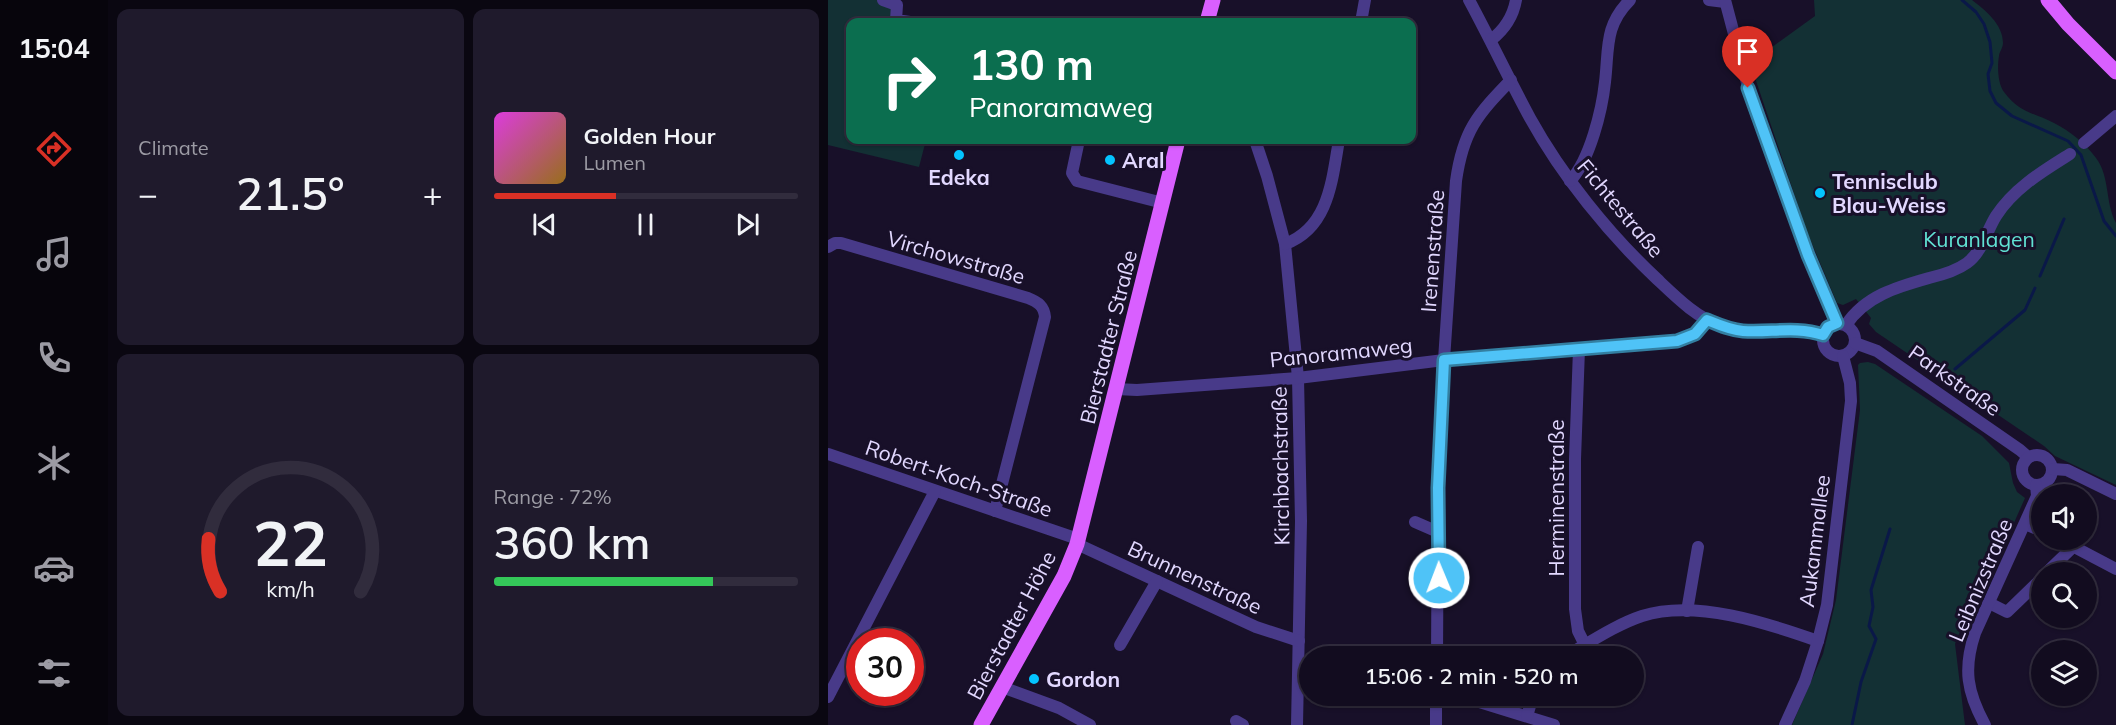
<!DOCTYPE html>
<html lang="en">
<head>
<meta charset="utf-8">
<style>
  :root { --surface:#120c1f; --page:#1f1a2c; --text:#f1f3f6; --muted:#9c9ba4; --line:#312c3d; --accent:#d93025 }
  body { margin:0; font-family:Mulish,sans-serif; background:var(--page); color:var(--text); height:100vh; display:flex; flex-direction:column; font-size:22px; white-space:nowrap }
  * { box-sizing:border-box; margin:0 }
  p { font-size:20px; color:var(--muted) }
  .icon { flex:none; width:33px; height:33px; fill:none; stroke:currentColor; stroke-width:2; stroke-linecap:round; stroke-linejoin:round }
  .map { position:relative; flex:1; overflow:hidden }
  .panel { display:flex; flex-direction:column; gap:9px; padding:9px; background:#0a0711; width:720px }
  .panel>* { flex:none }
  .guide { position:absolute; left:18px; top:18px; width:570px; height:126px; border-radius:12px; box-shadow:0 2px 4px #0004,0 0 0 2px var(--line); background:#0b6e4f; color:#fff; overflow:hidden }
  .tools { position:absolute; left:1203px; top:484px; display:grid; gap:12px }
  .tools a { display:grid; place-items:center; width:66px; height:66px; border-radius:50%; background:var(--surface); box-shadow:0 2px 4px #0004,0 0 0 2px var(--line); font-size:30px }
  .speed { position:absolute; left:18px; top:628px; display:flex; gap:12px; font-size:30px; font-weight:700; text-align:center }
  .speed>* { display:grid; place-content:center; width:78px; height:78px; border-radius:50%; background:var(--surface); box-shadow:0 2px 4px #0004,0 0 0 2px var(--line); line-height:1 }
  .speed .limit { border:9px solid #d22; background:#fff; color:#111 }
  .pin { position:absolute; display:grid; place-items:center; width:51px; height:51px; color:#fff; margin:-62px -26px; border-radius:50% 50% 50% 0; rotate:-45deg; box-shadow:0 0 6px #0007 }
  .pin .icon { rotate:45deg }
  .me { position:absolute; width:66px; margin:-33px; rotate:359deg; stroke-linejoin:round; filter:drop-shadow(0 0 4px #0008) }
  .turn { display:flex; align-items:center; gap:21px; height:126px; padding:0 24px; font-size:27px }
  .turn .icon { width:78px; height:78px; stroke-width:2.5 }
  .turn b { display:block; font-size:42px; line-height:51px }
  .big { font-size:45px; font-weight:600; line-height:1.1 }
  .panel .card { flex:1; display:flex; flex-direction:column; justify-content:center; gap:9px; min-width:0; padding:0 21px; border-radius:12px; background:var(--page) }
  .panel .dial { align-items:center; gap:0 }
  .dial svg { height:156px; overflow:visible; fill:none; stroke:var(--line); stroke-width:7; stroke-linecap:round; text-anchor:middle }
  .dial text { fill:var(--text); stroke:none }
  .song { display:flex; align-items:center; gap:18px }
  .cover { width:72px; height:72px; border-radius:9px; background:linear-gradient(135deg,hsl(300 70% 55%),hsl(40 70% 35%)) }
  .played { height:6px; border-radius:3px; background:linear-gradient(90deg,var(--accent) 40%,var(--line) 40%) }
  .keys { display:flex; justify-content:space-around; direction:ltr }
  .heat { display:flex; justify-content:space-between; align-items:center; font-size:33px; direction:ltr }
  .charge { height:9px; border-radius:4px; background:linear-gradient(90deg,#34c759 72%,var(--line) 0) }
  .panel .tiles { flex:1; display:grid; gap:9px; grid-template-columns:repeat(2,1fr) }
  .trip { position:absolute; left:471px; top:646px; width:345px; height:60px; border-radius:30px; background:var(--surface); box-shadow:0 2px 4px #0004,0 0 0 2px var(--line); font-weight:600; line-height:60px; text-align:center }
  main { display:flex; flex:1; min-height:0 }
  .menu { display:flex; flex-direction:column; width:108px; justify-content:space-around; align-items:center; background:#07050c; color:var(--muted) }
  .menu .icon { width:42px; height:42px }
  .menu .current { color:var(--accent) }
  .menu b { font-size:27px; color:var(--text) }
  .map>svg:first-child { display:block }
  .green { fill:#133034 }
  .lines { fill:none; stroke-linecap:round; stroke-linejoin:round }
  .stream { stroke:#0a1848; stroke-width:3 }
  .minor { stroke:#483a89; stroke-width:12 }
  .major { stroke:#d95fff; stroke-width:15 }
  .route-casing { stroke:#337fa1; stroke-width:15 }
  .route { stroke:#4fc3f7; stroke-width:10 }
  .poi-dot { fill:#04c4ff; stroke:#181029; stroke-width:2 }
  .labels { text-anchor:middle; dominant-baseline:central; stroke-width:6; stroke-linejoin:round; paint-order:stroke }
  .poi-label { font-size:21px; font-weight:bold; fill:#e2d8ff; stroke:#181029; text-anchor:start }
  .street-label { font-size:21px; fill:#e2d8ff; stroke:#181029 }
  .park-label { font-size:21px; fill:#61e2d4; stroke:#181029 }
</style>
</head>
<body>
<main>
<nav class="menu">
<b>15:04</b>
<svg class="icon current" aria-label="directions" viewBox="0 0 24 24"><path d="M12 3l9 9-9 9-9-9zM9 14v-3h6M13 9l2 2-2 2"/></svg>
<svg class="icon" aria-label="music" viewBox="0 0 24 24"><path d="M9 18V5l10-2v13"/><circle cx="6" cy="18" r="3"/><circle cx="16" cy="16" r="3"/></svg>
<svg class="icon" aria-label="phone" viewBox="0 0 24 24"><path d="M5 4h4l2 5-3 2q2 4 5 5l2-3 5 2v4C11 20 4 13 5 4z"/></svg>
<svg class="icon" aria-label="climate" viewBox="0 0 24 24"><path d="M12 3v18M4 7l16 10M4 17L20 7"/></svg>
<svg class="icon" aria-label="car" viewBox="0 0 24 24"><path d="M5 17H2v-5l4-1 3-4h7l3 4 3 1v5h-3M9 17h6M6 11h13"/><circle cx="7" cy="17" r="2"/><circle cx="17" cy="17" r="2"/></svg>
<svg class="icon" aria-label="filters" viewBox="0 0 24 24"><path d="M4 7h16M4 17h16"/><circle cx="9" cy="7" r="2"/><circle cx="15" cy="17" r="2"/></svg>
</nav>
<section class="panel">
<div class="tiles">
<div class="card"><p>Climate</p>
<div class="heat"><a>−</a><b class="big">21.5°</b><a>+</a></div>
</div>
<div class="card">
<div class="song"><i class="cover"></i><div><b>Golden Hour</b><p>Lumen</p></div></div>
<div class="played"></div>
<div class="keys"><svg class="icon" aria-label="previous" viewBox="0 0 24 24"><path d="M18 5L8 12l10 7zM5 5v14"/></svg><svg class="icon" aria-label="pause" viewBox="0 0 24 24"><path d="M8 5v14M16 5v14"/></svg><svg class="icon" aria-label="next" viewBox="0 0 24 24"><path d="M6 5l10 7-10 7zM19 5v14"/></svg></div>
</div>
<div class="card dial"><svg viewBox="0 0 100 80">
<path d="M14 69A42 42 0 1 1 86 69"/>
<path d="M14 69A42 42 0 0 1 8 42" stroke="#d93025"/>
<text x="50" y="56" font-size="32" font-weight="700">22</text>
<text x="50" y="72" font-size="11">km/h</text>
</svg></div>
<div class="card"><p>Range · 72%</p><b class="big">360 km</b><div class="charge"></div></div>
</div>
</section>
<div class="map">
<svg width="1288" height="725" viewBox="0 0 1288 725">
  <rect width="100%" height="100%" fill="#181029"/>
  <!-- green -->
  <g class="green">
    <polygon points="0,0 55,0 69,5 68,22 22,22 22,140 98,140 91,167 0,145"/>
    <path d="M 986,0 L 1144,0 C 1157,10 1175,24 1175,43 C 1175,48 1171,52 1171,56 C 1169,67 1170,84 1176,92 C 1192,113 1204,112 1226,123 C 1242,131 1257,143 1268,158 C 1282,176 1277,203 1288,223 L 1288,485 L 1227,456 L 1216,446 L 1048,332 L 1041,324 L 1043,318 L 1028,299 L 1015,305 L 1009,303 L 979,232 L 922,63 L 987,16 Z"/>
    <polygon points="1040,362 1047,364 1154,436 1181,463 1185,483 1189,492 1197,498 1185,525 1174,525 1127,644 1137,725 964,725 995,654 1008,600 1032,410 1030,365 1032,363"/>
  </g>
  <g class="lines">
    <!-- stream -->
    <g class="stream">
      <polyline points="1134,0 1148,12 1156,24 1162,42 1164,63 1160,74 1162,91 1168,103 1184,116 1240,141 1253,155 1276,221 1288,236"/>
      <polyline points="1212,276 1236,219"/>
      <polyline points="1127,369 1197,310 1207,288"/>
      <polyline points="1024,725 1033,682 1048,639 1041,626 1045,607 1043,590 1062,529"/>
    </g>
    <!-- minor -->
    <g class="minor">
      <polyline points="55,0 69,5 68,20 82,22"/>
      <path d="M 641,0 C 662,39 681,79 702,118 C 734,176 781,234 829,279 C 849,298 869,318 895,327 C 927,339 962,324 995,335"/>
      <polyline points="881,0 897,2"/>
      <polyline points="897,0 924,102 980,255 1009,323"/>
      <polyline points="533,22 537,0"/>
      <path d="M 663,40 C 676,30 685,17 688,0"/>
      <polyline points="251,140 244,173 249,181 335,203"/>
      <polyline points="427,140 439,176 457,244 470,378 473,521 469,725"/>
      <polyline points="1256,143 1288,116"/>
      <path d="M 742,181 C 762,160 774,110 777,82 C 781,49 776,26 802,0"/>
      <path d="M 457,244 C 501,228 504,180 511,140"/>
      <path d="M 0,247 L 7,243 L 13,243 L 200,298 C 210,302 216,306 217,317 L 167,511"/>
      <circle cx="1011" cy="340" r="16"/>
      <path d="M 1018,325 C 1037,296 1069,287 1101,278 C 1114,275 1128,271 1139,263 C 1155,251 1158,232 1168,216 C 1186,188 1215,171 1242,154"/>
      <polyline points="1027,343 1049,351 1192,450 1200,457"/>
      <polyline points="751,349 747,459 747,609 750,631 757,645"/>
      <polyline points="288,389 309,390 470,378 616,360 849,341 867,334 879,320"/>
      <polyline points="0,454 250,539"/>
      <circle cx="1209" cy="470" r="15"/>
      <polyline points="1225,469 1239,470 1288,494"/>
      <polyline points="587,522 610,532"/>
      <polyline points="1197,524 1214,531"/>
      <polyline points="1233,540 1288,569"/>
      <polyline points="249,544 402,615 428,627 471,641"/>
      <polyline points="1218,573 1246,546"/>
      <polyline points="1161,603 1179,612 1214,578"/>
      <polyline points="859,611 870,547"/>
      <polyline points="292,645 329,581"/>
      <path d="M 609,657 L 610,488 L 616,360 L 628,181 C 635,131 649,115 683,80"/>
      <path d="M 736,657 C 761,643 787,625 814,616 C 867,599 939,623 990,641"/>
      <polyline points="174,687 231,708 262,725"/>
      <polyline points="632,696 726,725"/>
      <polyline points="0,697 107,491"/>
      <polyline points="699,716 705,696"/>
      <polyline points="408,721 415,725"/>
      <polyline points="608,725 608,696"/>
      <polyline points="957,725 977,681 990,641 999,605 1023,401 1022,383 1015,356"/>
      <path d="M 1157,725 C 1139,692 1135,669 1147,633 L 1209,496 L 1208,485"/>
    </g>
    <!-- major -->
    <g class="major">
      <polyline points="1220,0 1240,24 1288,72"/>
      <polyline points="379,22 385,0"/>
      <polyline points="153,725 236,576 249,544 350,140"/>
    </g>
  </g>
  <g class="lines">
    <!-- route casing -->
    <g class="route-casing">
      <path id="route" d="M 611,578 L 610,488 L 616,360 L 849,341 L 867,334 L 879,320 C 891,325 902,330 915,331 C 942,333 968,326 995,335 L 1000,327 L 1009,323 L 980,255 L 920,88"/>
    </g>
    <!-- route -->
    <use href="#route" class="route"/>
  </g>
  <!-- markers -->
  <g class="poi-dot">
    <circle cx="131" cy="155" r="6"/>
    <circle cx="282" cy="160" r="6"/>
    <circle cx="992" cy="193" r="6"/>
    <circle cx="206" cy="679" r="6"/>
  </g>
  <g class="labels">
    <!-- poi labels -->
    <g class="poi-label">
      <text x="294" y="160">Aral</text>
      <text x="131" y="177" text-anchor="middle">Edeka</text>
      <text x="1004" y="181">Tennisclub<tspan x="1004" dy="24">Blau-Weiss</tspan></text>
      <text x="218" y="679">Gordon</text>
    </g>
    <!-- street labels -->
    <g class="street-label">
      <text transform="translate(793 208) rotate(50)">Fichtestraße</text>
      <text transform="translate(604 251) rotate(-86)">Irenenstraße</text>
      <text transform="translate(128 257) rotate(16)">Virchowstraße</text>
      <text transform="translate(280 337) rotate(-76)">Bierstadter Straße</text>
      <text transform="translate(513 352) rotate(-6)">Panoramaweg</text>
      <text transform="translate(1127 380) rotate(35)">Parkstraße</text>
      <text transform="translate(452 466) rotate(-91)">Kirchbachstraße</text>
      <text transform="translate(131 478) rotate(19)">Robert-Koch-Straße</text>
      <text transform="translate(728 498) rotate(-90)">Herminenstraße</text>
      <text transform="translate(986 541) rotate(-83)">Aukammallee</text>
      <text transform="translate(367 577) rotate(25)">Brunnenstraße</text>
      <text transform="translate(1152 580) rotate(-67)">Leibnizstraße</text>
      <text transform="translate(183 625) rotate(-62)">Bierstadter Höhe</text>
    </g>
    <!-- park labels -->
    <g class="park-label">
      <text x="1151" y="239">Kuranlagen</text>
    </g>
  </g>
</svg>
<div class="tools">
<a><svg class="icon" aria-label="sound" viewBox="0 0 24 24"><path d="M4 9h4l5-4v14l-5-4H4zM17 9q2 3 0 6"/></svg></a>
<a><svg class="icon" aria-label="search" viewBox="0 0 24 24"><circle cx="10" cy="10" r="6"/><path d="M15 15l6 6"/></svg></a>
<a><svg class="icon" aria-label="layers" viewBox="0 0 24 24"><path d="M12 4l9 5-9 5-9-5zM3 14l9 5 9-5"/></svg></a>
</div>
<div class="speed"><div class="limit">30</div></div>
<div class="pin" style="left:920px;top:88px;background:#d93025"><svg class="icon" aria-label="arrive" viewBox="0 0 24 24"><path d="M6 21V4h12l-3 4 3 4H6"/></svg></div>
<svg class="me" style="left:611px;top:578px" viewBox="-20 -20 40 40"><circle r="17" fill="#4fc3f7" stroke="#fff" stroke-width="3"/><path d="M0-11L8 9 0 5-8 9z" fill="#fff"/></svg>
<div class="trip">15:06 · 2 min · 520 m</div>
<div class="guide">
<div class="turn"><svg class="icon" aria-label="right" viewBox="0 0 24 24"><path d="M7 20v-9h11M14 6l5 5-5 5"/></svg><div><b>130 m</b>Panoramaweg</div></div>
</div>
</div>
</main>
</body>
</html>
